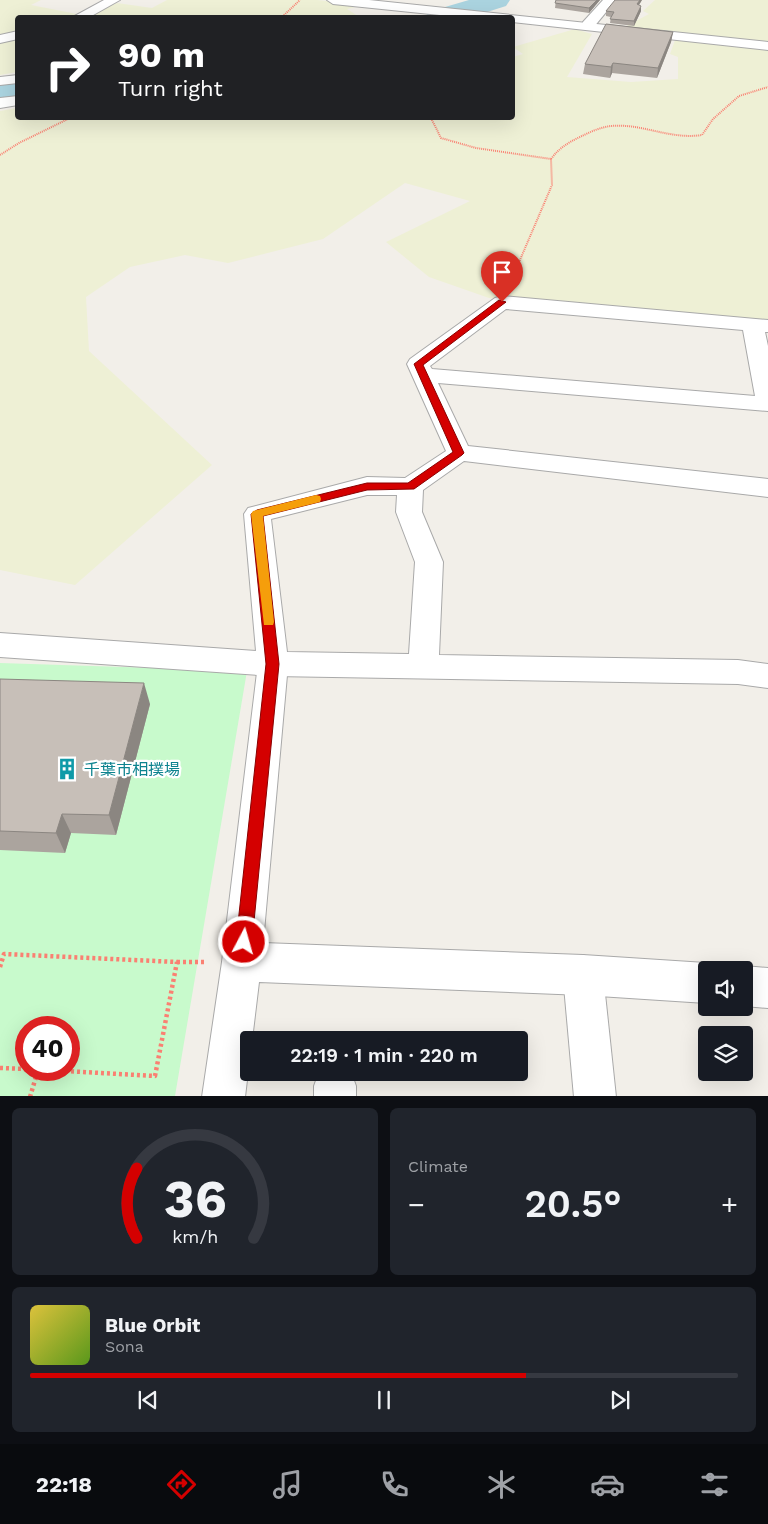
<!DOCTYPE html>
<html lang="en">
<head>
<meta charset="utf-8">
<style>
  :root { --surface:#171b24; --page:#20242c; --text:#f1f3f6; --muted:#9ea1a6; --line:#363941; --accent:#d40000 }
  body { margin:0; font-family:"Work Sans","Noto Sans JP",sans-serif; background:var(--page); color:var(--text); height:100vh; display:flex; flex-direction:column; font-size:19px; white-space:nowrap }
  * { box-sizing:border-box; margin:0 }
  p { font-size:16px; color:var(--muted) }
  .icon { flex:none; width:28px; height:28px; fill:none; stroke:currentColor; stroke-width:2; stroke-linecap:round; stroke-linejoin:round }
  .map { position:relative; height:1096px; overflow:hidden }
  .sheet { display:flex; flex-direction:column; gap:12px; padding:12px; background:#0d0f14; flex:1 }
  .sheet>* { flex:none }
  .top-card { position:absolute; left:15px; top:15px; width:500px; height:105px; border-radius:5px; box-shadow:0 5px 20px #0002; background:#202124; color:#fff; overflow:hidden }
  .buttons { position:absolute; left:698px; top:961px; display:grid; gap:10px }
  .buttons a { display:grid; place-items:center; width:55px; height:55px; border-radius:5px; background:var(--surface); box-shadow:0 5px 20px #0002; font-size:25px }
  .speed { position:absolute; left:15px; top:1016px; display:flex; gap:10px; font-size:25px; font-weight:700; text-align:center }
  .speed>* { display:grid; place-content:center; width:65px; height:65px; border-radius:50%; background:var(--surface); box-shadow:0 5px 20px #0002; line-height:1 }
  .speed .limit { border:8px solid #d22; background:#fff; color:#111 }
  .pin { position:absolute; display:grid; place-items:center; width:42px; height:42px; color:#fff; margin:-51px -21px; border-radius:50% 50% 50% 0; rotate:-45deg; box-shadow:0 0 5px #0007 }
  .pin .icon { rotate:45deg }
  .me { position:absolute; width:55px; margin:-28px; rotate:6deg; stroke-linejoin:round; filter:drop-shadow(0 0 4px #0008) }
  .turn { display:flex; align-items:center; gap:18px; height:105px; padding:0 20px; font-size:22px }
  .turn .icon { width:65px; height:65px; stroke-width:2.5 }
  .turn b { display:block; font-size:35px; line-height:42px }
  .big { font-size:38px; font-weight:600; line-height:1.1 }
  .sheet .card { flex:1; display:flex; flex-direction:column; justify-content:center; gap:8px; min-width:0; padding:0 18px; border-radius:8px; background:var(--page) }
  .sheet .dial { align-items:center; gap:0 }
  .dial svg { height:130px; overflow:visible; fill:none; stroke:var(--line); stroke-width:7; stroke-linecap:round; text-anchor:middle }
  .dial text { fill:var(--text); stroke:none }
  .song { display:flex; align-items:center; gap:15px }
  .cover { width:60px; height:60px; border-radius:8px; background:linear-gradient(135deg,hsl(50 70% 55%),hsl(90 70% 35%)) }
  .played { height:5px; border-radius:2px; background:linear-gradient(90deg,var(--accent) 70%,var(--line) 70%) }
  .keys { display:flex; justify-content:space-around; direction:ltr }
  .heat { display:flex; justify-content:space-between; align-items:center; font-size:28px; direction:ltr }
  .sheet .tiles { flex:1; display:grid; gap:12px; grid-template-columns:1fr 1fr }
  .card:last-child { grid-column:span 2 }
  .trip { position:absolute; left:240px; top:1031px; width:288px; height:50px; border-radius:5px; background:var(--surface); box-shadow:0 5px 20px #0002; font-weight:600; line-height:50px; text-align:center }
  .dock { display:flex; height:80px; justify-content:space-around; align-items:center; background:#090b0e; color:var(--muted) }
  .dock .icon { width:35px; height:35px }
  .dock .active { color:var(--accent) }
  .dock b { font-size:22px; color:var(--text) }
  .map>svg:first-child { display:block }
  .farmland { fill:#eef0d5 }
  .park { fill:#c8facc; fill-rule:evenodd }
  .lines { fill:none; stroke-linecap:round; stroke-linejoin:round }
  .river { fill:#aad3df; fill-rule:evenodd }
  .minor-casing { stroke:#a9a9a9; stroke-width:2 }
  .tertiary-casing { stroke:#a9a9a9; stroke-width:2 }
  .path-far1 { stroke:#fa8072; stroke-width:2; stroke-dasharray:1 1; stroke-linecap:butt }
  .path { stroke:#fa8072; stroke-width:4.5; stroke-dasharray:3 3; stroke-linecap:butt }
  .minor { fill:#fff; fill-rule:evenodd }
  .tertiary { fill:#fff; fill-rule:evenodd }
  .wall { fill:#aba49e }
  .shaded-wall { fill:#8b8681 }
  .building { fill:#c7bfb8; stroke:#8b8681 }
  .route { fill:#d40000; stroke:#8a0000 }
  .slow { fill:#f59e0b }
  .labels { text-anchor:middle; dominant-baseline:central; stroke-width:4.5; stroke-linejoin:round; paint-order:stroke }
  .near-culture-label { font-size:16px; fill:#0d838f; stroke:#fff; text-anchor:start }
</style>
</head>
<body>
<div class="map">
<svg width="768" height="1097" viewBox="0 0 768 1097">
  <rect width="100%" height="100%" fill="#f2efe9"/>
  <!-- farmland -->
  <g class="farmland">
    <polygon points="0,0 41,0 31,5 87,16 117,3 152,8 167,0 317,0 363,5 347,9 361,18 18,18 17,72 0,75"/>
    <polygon points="655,0 768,0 768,321 489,298 429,277 386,242 470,201 405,183 323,239 228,263 185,255 130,267 86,297 89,351 212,465 75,585 0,570 0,111 17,108 18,118 512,118 513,57 523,54 513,47 575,29 592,34 567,77 631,82 678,79 678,57 670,54 678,32 625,27 649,14 643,11"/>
  </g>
  <!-- park -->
  <path class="park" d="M 0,663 L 247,671 L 175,1096 L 0,1097 ZM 26,1028 L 69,1028 L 69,1070 L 26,1070 Z"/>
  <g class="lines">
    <!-- river -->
    <g class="river">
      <polygon points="469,0 510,0 506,6 468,18 425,18 428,12"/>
      <polygon points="18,80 18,98 0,101 0,83"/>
    </g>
    <!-- minor casing -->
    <g class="minor-casing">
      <g id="minor">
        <polygon points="104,0 120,0 88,18 71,18"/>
        <polygon points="603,0 616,0 593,28 583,28 582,25 583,22"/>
        <polygon points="18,31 18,39 0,43 0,35"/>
        <path d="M 502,296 L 768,320 L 768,332 L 765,332 L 768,346 L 768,411 L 438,383 L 468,446 L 768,479 L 768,497 L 464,461 L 423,490 L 422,512 L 443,562 L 439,655 L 738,660 L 768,664 L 768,688 L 738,684 L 273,676 L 0,657 L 0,633 L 256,651 L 244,514 L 248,508 L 367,477 L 405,478 L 446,451 L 407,364 L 410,359 L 495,298 ZM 506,309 L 743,330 L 755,396 L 432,369 L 430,366 ZM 367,495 L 397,495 L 396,512 L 415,562 L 409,654 L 287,652 L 271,519 Z"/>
        <polygon points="583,955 597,961 603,975 616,1097 574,1097 563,975 569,961"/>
        <polygon points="319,1072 351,1072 356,1086 356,1097 314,1097 314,1086"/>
      </g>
    </g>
    <!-- tertiary casing -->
    <g class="tertiary-casing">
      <g id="tertiary">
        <polygon points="327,0 369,0 768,42 768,50 512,22 512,18 469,18 333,4"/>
        <polygon points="18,75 18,83 0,85 0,77"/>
        <polygon points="18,96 18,105 0,108 0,98"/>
        <polygon points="273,652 284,655 288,664 263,943 583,955 706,963 720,970 706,970 706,1003 583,995 259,982 252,1040 249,1040 249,1063 245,1097 202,1097 222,962 258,664 262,655"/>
        <polygon points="744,966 768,968 768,1008 744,1006 744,970 735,970"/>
      </g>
    </g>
    <!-- path-far1 -->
    <g class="path-far1">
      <polyline points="281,18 300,0"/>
      <polyline points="431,118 441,138 476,148 551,159 552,185 511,281"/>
      <polyline points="0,155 19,143 70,118"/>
      <path d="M 551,159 C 559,148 569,142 582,136 C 590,132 601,127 611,126 C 642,123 670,140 702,135 L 713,119 L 739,96 L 768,87"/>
    </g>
    <!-- path -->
    <g class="path">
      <polyline points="177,962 204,962"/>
      <polyline points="0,967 4,954 177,962 155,1076 47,1070"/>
      <polyline points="0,1068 26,1069"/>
      <polyline points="30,1097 38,1070"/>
    </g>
    <!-- minor -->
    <use href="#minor" class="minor"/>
    <!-- tertiary -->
    <use href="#tertiary" class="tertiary"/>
  </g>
  <!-- wall -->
  <g class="wall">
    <polygon points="556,0 600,0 589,13 555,8"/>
    <polygon points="642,0 639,5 641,11 634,26 610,23 611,17 606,16 606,11"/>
    <polygon points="673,32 671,42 657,78 612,73 610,78 583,74 585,64"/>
    <polygon points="0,679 150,704 116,835 71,833 65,853 0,850"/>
  </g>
  <!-- shaded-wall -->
  <g class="shaded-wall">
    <polygon points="597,0 600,0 589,13 589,8"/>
    <polygon points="640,0 642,0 636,9 637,4"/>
    <polygon points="641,6 641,11 634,26 634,21"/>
    <polygon points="673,32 671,42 657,78 658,68"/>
    <polygon points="613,63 612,73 610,78 611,67"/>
    <polygon points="144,683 150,704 116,835 109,815"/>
    <polygon points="62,814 71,833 65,853 56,833"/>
  </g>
  <!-- building -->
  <g class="building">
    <polygon points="556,0 597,0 589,8 555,3"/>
    <polygon points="615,0 640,0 637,4 641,6 634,21 610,19 614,12 606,11"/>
    <polygon points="606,24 673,32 658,68 613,63 611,67 585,64"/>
    <polygon points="0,679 144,683 109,815 62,814 56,833 0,831"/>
  </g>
  <!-- route -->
  <polygon class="route" points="499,300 506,302 423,365 464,453 462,455 414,489 367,490 263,516 279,664 252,942 250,948 244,950 238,948 236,942 266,664 251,514 257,510 367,483 408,483 453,452 414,364"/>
  <!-- slow -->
  <polygon class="slow" points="316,495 320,496 321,499 320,502 263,516 274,622 273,625 264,625 251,514 253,511"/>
  <!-- icons -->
  <defs>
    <g id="building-bare" transform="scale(1.725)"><path d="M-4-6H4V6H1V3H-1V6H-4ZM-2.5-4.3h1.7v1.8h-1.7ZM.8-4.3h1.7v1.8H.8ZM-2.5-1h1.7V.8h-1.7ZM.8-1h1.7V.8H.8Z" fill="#0f9aa8" stroke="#fff" stroke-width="2.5" paint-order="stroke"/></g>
  </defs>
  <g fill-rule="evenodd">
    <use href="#building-bare" x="67" y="769"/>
  </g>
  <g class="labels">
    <!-- near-culture labels -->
    <g class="near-culture-label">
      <text x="84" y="769">千葉市相撲場</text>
    </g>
  </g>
</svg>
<div class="buttons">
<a><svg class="icon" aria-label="sound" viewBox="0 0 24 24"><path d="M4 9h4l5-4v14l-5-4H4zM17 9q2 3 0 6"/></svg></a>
<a><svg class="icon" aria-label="layers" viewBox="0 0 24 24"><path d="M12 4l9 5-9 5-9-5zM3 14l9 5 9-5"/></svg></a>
</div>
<div class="speed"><div class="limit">40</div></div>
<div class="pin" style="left:502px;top:302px;background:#d93025"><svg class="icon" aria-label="arrive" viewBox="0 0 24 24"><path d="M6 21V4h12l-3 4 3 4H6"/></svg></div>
<svg class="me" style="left:244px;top:942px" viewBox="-20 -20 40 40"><circle r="17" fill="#d40000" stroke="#fff" stroke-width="3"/><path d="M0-11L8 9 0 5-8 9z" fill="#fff"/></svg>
<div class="trip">22:19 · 1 min · 220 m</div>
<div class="top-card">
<div class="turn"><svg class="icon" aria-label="right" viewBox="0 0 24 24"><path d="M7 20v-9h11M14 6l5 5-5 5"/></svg><div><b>90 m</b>Turn right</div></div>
</div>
</div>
<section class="sheet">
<div class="tiles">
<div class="card dial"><svg viewBox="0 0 100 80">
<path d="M14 69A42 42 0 1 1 86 69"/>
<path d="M14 69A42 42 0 0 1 14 26" stroke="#d40000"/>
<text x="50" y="56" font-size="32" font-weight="700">36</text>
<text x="50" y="72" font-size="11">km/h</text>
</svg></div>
<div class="card"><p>Climate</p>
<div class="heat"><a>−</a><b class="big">20.5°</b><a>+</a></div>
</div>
<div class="card">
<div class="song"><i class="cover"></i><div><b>Blue Orbit</b><p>Sona</p></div></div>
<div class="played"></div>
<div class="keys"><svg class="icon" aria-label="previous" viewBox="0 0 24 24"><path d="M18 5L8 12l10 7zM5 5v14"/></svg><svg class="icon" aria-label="pause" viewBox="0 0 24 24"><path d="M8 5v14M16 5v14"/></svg><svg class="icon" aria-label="next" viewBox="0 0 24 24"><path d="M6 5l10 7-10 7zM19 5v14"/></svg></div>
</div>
</div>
</section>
<nav class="dock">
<b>22:18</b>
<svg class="icon active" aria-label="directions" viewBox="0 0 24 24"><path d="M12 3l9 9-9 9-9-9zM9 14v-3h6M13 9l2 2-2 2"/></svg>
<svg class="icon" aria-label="music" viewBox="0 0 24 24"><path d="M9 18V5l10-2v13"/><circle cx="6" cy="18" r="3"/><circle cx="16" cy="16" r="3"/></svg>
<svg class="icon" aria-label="phone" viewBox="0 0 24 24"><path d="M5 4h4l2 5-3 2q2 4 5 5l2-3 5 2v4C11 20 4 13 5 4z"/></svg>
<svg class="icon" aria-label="climate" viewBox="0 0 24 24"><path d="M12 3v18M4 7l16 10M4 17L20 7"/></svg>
<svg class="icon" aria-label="car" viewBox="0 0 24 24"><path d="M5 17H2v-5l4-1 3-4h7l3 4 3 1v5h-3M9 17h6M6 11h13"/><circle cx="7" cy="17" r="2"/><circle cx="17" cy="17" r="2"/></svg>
<svg class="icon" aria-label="filters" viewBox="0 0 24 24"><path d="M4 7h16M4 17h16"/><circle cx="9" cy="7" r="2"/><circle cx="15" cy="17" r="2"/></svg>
</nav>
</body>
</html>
